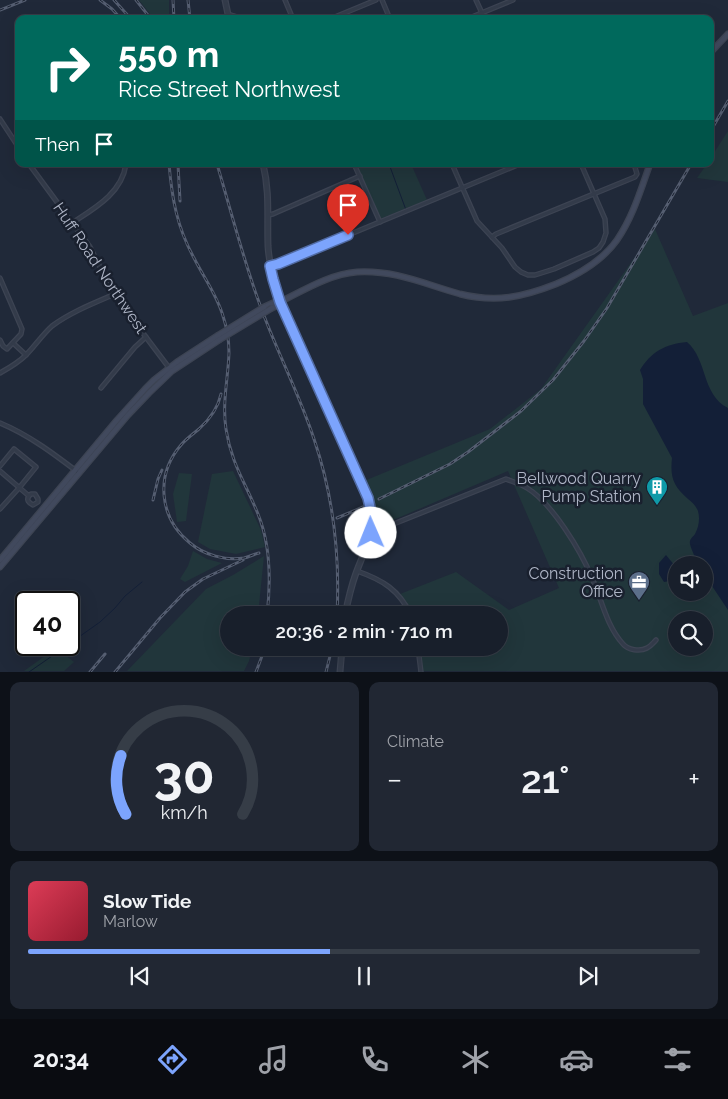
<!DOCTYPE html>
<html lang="en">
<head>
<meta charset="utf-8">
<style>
  :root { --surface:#181f2b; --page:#212733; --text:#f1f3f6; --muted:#9fa2a9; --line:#363d47; --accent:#7ca4fd }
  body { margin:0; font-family:Raleway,sans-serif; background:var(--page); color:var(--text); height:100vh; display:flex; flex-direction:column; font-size:19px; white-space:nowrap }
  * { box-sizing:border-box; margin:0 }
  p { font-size:16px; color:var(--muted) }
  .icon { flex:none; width:28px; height:28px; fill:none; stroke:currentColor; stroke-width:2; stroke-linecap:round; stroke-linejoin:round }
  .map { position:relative; height:672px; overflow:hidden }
  .sheet { display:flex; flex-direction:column; gap:10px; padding:10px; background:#0d1118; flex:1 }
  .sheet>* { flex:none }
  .top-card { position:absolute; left:15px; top:15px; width:699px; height:152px; border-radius:10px; box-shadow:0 5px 20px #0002,0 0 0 1px var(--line); background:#00695c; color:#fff; overflow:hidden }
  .fabs { position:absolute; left:668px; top:556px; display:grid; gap:10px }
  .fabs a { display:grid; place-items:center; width:45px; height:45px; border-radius:50%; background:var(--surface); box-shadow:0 5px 20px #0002,0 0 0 1px var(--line); font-size:25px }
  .speed { position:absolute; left:15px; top:591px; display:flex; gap:10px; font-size:25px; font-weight:700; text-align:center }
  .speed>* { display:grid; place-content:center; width:65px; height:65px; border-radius:50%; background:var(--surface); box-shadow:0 5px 20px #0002,0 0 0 1px var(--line); line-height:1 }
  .speed .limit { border:2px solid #111; border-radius:8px; background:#fff; color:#111 }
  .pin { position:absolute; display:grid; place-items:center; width:42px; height:42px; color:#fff; margin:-51px -21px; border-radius:50% 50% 50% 0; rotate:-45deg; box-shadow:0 0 5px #0007 }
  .pin .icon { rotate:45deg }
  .me { position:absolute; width:55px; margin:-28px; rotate:359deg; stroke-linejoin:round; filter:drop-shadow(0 0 4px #0008) }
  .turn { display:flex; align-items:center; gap:18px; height:105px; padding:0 20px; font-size:22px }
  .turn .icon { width:65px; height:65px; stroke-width:2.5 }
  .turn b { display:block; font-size:35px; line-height:42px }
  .then { display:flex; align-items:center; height:48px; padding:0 20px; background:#0003; gap:10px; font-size:19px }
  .big { font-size:38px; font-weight:600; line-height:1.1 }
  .sheet .widget { flex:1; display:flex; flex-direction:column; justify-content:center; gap:8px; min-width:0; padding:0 18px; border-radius:10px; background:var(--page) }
  .sheet .dial { align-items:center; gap:0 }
  .dial svg { height:130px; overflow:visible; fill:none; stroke:var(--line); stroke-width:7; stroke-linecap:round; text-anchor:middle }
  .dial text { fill:var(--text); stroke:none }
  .song { display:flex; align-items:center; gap:15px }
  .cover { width:60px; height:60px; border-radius:8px; background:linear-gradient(135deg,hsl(350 70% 55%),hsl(350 70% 35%)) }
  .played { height:5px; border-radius:2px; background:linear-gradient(90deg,var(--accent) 45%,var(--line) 45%) }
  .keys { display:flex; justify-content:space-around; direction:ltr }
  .heat { display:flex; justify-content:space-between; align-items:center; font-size:28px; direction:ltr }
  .sheet .tiles { flex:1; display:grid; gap:10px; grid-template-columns:1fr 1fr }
  .widget:last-child { grid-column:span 2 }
  .trip { position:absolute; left:220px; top:606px; width:288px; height:50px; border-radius:25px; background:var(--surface); box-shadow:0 5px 20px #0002,0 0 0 1px var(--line); font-weight:600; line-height:50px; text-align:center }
  .tabs { display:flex; height:80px; justify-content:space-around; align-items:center; background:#0a0c11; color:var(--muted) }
  .tabs .icon { width:35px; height:35px }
  .tabs .active { color:var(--accent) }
  .tabs b { font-size:22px; color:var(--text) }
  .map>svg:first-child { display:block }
  .green { fill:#21363b; fill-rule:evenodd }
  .water { fill:#131f37 }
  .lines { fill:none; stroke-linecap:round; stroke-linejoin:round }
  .stream { stroke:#131f37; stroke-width:1 }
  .minor-casing { stroke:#3d4453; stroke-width:5.5 }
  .tertiary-casing { stroke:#3d4453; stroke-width:7 }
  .secondary-casing { stroke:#3d4453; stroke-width:7 }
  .minor { stroke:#333b4a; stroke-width:3 }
  .tertiary { stroke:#333b4a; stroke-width:4.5 }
  .secondary { stroke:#41495d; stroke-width:4.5 }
  .rail-casing { stroke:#555e71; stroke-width:3 }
  .rail { stroke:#19202e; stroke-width:1; stroke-dasharray:4; stroke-linecap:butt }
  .secondary-bridge-casing { stroke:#3d4453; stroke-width:7; stroke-linecap:butt }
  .secondary-bridge { stroke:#41495d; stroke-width:4.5 }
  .route-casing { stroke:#516ba4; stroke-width:12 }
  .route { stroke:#7ca4fd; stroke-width:9 }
  .labels { text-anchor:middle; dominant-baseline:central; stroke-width:5; stroke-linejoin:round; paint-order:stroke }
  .street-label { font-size:16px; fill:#aeb5c6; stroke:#19202e }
  .poi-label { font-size:16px; fill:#aeb5c6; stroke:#19202e; text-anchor:end }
</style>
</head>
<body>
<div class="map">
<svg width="728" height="672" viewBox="0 0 728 672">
  <rect width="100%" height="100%" fill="#202939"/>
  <!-- green -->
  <g class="green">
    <polygon points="139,0 169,0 169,19 154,19"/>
    <polygon points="728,131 728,182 697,178 707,164 710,164 710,159"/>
    <polygon points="367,164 411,164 427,200 380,219 358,168"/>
    <path d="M 655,229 L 693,316 L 728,303 L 728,671 L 421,671 L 419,648 L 499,648 L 499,615 L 410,615 L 400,594 L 456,572 L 509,610 L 559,588 L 508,471 L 372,529 L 375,514 L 372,498 L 364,481 L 490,429 L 541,389 ZM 676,565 L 704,565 L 704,592 L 676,592 ZM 676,620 L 704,620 L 704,648 L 676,648 Z"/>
    <polygon points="233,471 261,530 265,547 236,554 210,549 198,542 212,474"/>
    <polygon points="179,473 192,474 186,521 177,522 173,494"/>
    <polygon points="193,551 207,559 222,563 185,582 180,579 188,566"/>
    <polygon points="264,556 258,615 229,615 229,648 252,648 249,661 244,671 127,671 206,589 233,575"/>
    <polygon points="56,648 74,662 64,671 24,671"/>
  </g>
  <!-- water -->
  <g class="water">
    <path d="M 687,342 C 708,360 701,394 728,408 L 728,610 L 704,574 L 704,565 L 699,565 C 697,562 690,546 690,544 C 689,539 693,537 695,534 C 699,527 700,518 698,511 C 696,506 692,502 688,499 C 673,486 670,477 672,458 L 643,404 L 643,379 L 640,370 C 651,352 665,344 687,342 Z"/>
    <polygon points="666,555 675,566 676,578 670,581 664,582 659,574 659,563"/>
  </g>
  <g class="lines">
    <!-- stream -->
    <g class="stream">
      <polyline points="389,164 406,210"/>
      <polyline points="69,644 100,622 115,608 125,596 142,582"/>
      <polyline points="29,672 68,645"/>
    </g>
    <!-- minor casing -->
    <g class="minor-casing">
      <g id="minor">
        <polyline points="285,0 293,19"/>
        <polyline points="382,0 390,19"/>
        <polyline points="476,0 482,13"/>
        <polyline points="228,14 244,19"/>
        <polyline points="330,19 376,0"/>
        <polyline points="467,19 513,0"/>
        <polyline points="0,119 19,148"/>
        <polyline points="29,164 90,247 107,281 124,308 170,369"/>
        <polyline points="354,164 380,222"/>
        <polyline points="452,164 477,221 502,248 515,267 521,272 528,275 535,275 554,269 593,252 599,248 603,242 606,233 605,219 581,164"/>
        <polyline points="268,215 273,214 360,176"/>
        <path d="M 72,223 C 95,208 122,193 126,164"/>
        <polyline points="492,237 496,234 635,177 637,174 634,164"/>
        <polyline points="270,266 278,264 520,164"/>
        <polyline points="0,278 22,329 21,334 7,349 3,346 0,340"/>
        <polyline points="13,343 26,355"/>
        <path d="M 0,373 C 9,368 18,363 26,355 C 35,346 42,335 52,326 C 71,312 94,303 115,294"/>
        <polyline points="101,388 135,347 146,337"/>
        <path d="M 0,423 C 29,435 54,454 79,473"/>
        <polyline points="0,466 14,449 36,467 19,488 0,509"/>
        <path d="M 0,471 L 29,496 C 26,500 29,503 33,505 L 38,502 L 38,499 L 35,494 L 31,494 L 29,496"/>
        <path d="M 371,533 L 506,479 C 513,482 521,484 527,488 C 552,503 581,551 592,578 C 602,600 606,625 623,644 C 628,650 640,652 647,648 C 651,646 653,643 656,640"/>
        <path d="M 357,571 C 383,580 399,590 411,615"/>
        <polyline points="418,648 421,672"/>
      </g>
    </g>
    <!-- tertiary casing -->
    <g class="tertiary-casing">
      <g id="tertiary">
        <polyline points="225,0 229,19"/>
        <path d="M 263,164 C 270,192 267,217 268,246 C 269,263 273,279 277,296 L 368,497 C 377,529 367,544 356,573 C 351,587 348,600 345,615"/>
        <polyline points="340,672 342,648"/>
      </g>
    </g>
    <!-- secondary casing -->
    <g class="secondary-casing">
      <g id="secondary">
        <polyline points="710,53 728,34"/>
        <polyline points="264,307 275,302 280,302"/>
        <path d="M 272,308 L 277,306 L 280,302 C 304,290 330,274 357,272 C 396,270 424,284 460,294 C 496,303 523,297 556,284 C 580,274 602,261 617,240 C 633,217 641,189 650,164"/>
        <polyline points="0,560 117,420 145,389 154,380 177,362 217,336"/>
        <polyline points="0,567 128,415 149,393 172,371 219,340"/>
      </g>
    </g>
    <!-- minor -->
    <use href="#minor" class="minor"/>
    <!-- tertiary -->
    <use href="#tertiary" class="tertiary"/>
    <!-- secondary -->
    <use href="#secondary" class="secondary"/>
    <!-- rail casing -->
    <g class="rail-casing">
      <g id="rail">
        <polyline points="100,0 112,9 121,19"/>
        <polyline points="114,0 131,19"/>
        <polyline points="136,0 151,19"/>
        <polyline points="173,0 174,19"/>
        <polyline points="188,0 190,19"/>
        <polyline points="0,10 25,0"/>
        <polyline points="710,132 728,101"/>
        <path d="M 169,164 C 172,199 177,227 194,258 C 204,278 217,295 223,316 C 227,328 229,341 229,353 C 228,379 222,403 226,429 C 231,463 246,484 258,514 C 271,546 271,581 267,615"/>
        <polyline points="178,164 180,201"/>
        <path d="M 217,164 C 231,211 243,259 260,305 C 276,350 299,393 314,439 C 333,495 340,556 337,615"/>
        <path d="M 221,394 C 218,408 209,420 199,429 C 193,434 186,439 181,445 C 155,475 159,518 190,543 C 204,555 226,561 244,558 C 249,557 254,554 259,553"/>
        <polyline points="379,499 450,464 468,452 521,411 553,380 584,341 607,308 691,164"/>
        <polyline points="153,500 158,479 162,470"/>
        <polyline points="337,518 363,507"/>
        <polyline points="90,672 105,654"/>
        <polyline points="115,672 160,618 185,592 203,579 243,560"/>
        <polyline points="256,672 265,648"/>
        <polyline points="326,672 332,648"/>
      </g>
    </g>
    <!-- rail -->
    <use href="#rail" class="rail"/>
    <!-- secondary-bridge casing -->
    <g class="secondary-bridge-casing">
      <g id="secondary-bridge">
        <polyline points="217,336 264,307"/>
        <polyline points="219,340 272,308"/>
      </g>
    </g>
    <!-- secondary-bridge -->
    <use href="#secondary-bridge" class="secondary-bridge"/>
  </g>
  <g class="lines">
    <!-- route casing -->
    <g class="route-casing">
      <polyline id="route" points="348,235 278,264 270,266 273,279 280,302 368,498 371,512 371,533"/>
    </g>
    <!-- route -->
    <use href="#route" class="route"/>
  </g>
  <!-- icons -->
  <defs>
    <g id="building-pin" transform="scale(1.125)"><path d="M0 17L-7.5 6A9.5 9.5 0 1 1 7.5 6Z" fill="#0f9aa8" stroke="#19202e"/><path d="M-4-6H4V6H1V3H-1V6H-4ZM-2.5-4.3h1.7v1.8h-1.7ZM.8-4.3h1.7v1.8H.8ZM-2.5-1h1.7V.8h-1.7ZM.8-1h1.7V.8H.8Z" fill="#fff"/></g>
    <g id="office-pin" transform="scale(1.125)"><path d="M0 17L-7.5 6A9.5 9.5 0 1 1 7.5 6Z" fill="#5c6f8a" stroke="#19202e"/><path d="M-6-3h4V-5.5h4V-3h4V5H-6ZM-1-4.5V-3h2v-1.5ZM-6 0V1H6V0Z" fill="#fff"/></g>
  </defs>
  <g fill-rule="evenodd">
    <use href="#building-pin" x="657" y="487"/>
    <use href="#office-pin" x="639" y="582"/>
  </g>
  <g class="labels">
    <!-- street labels -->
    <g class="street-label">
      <text transform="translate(100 268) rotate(56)">Huff Road Northwest</text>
    </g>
    <!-- poi labels -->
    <g class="poi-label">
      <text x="641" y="478">Bellwood Quarry<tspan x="641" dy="18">Pump Station</tspan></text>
      <text x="623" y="573">Construction<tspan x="623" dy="18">Office</tspan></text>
    </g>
  </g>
</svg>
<div class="fabs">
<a><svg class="icon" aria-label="sound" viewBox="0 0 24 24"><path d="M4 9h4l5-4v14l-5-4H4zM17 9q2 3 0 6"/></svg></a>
<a><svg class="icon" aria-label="search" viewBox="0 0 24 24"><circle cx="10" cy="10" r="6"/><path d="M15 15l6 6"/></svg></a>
</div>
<div class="speed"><div class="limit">40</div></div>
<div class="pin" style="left:348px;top:235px;background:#d93025"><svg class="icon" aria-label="arrive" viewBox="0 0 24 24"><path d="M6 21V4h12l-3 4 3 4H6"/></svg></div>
<svg class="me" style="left:371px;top:533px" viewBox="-20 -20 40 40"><circle r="19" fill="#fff"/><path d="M0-13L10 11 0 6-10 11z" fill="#7ca4fd"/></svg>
<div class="trip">20:36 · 2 min · 710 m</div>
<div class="top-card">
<div class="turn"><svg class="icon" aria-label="right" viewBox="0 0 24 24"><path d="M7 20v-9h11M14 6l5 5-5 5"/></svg><div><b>550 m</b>Rice Street Northwest</div></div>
<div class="then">Then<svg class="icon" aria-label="arrive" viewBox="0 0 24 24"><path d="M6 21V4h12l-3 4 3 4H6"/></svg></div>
</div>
</div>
<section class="sheet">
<div class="tiles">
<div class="widget dial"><svg viewBox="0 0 100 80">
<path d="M14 69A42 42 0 1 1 86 69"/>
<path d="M14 69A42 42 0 0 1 11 33" stroke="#7ca4fd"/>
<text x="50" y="56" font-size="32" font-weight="700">30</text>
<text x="50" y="72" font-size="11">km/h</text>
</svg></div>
<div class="widget"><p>Climate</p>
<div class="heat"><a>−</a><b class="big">21°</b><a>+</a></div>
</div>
<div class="widget">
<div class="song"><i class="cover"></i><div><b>Slow Tide</b><p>Marlow</p></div></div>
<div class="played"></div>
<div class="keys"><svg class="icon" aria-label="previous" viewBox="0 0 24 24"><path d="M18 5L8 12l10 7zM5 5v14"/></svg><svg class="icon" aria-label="pause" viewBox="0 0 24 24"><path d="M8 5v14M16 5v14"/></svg><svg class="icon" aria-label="next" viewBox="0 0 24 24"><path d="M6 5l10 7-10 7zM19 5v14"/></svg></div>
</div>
</div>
</section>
<nav class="tabs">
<b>20:34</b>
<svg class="icon active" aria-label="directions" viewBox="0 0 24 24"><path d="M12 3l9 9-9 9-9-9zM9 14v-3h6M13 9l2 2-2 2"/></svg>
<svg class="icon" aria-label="music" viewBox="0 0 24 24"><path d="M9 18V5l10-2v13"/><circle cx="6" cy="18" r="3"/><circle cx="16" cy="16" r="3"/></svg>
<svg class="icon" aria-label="phone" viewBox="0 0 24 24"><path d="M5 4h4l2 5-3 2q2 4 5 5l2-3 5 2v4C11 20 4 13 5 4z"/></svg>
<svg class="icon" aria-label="climate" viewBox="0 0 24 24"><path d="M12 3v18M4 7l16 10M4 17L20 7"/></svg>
<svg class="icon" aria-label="car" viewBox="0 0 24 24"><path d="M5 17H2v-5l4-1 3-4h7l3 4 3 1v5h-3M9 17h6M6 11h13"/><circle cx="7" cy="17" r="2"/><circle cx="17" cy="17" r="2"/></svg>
<svg class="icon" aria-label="filters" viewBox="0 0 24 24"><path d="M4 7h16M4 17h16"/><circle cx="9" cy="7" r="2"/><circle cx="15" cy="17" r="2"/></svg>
</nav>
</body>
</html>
